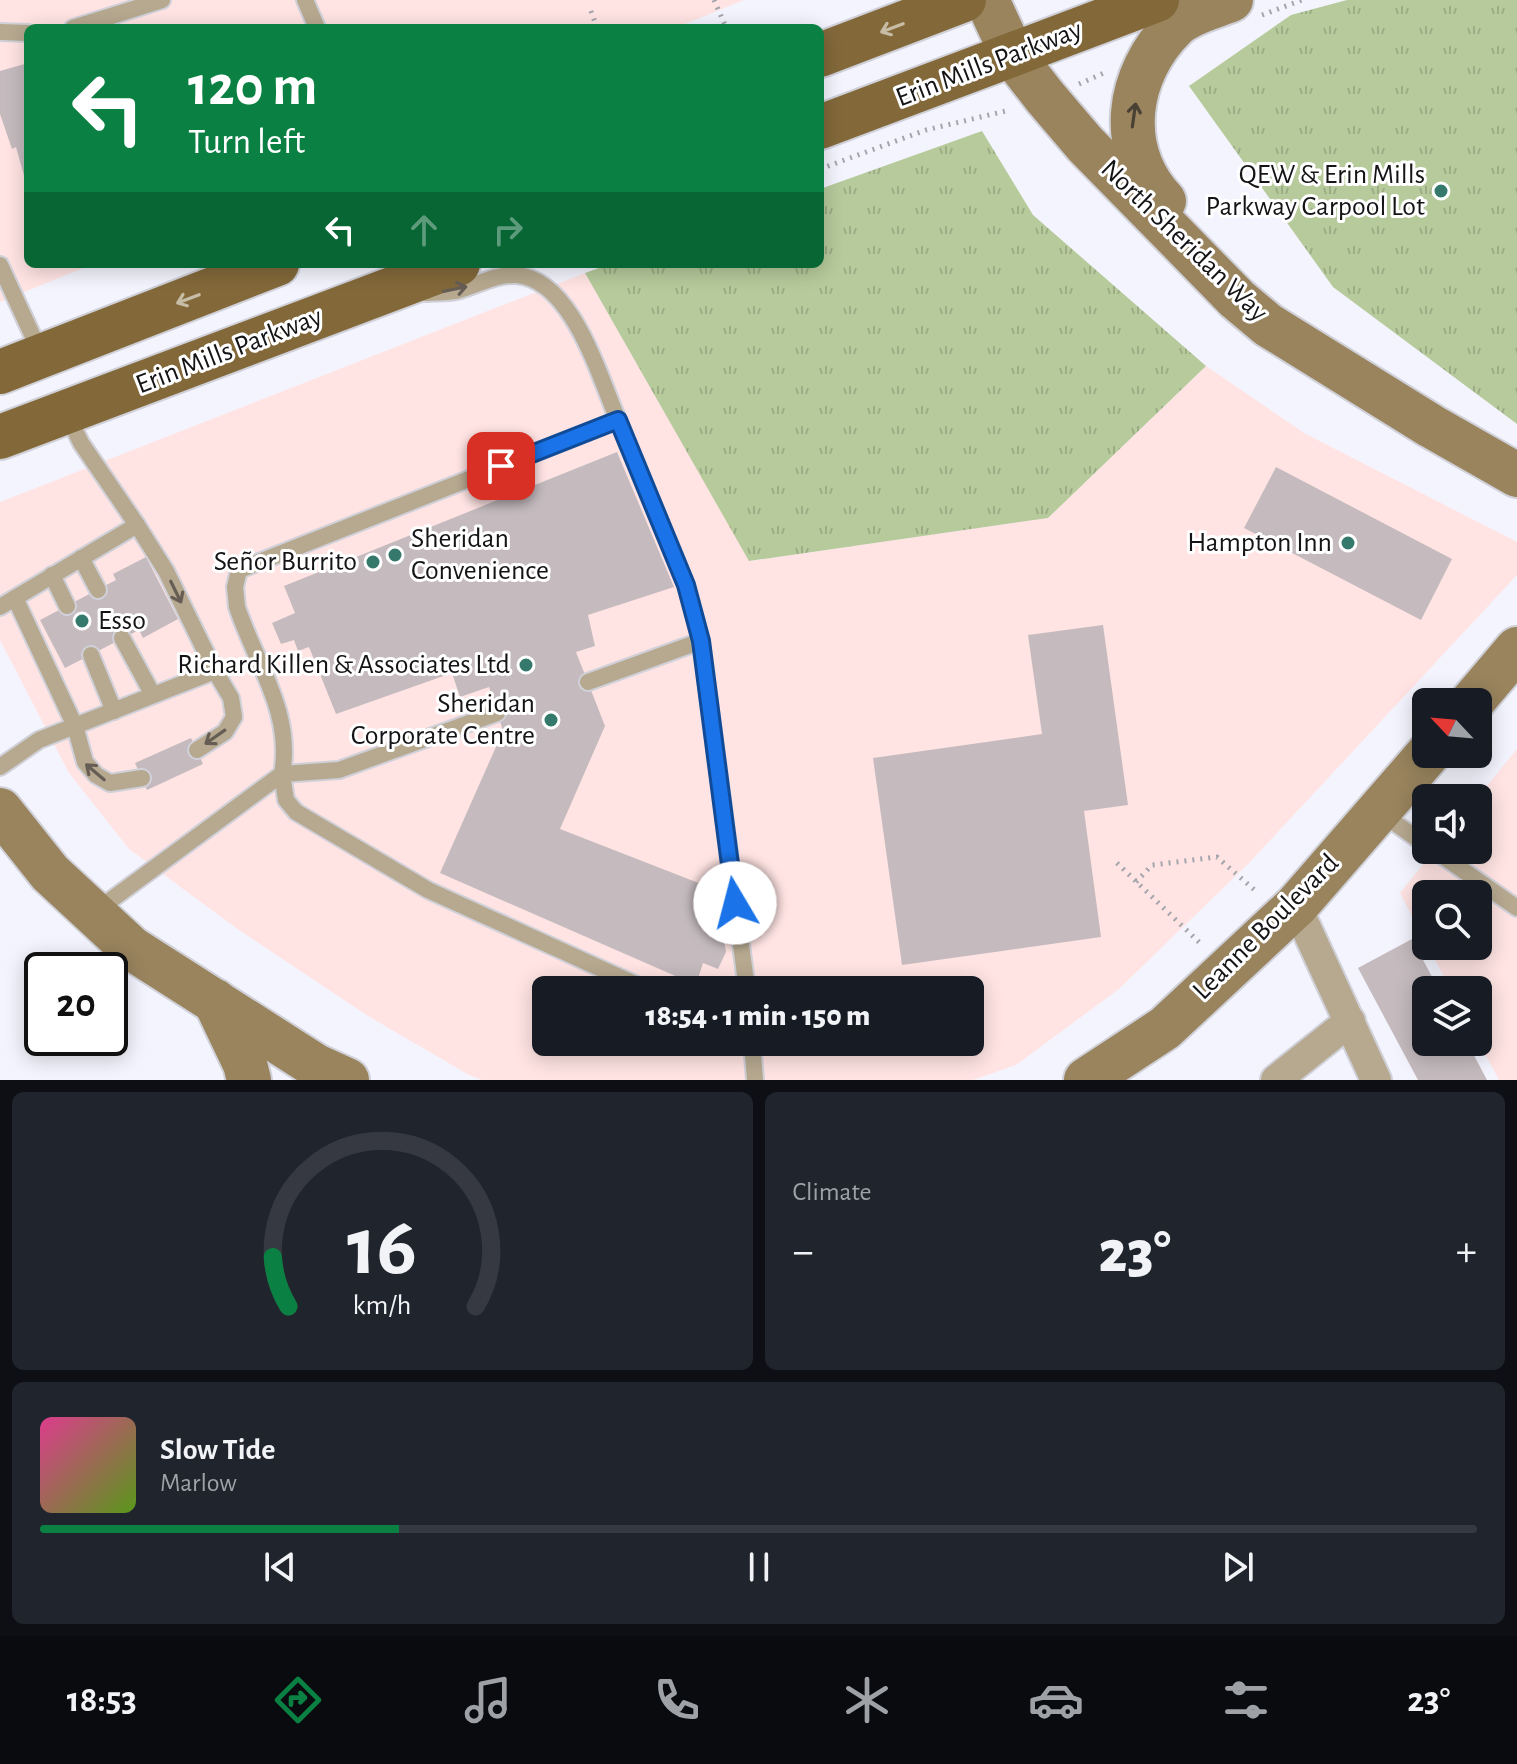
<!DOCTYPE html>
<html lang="en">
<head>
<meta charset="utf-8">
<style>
  :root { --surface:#171b24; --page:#20242c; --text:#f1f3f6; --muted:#9ea1a6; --line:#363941; --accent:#0b8043 }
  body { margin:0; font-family:"Alegreya Sans",sans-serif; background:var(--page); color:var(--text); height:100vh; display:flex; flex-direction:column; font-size:30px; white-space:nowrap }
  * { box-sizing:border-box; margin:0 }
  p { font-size:26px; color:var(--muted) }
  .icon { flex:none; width:44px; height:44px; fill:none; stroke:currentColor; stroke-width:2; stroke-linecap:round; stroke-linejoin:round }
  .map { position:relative; height:1080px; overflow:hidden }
  .drawer { display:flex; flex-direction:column; gap:12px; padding:12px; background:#0d0f14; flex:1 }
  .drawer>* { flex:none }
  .hud { position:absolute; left:24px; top:24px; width:800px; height:244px; border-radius:12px; box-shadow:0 4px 20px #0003; background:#0b8043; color:#fff; overflow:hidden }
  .needle { width:52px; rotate:296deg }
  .tools { position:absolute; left:1412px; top:688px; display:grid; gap:16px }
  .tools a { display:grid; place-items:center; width:80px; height:80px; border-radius:12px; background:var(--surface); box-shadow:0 4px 20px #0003; font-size:40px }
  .speed { position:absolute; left:24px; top:952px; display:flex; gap:16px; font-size:40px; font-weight:700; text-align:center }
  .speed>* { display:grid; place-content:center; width:104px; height:104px; border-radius:50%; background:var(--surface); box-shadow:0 4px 20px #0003; line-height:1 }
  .speed .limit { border:4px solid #111; border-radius:12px; background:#fff; color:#111 }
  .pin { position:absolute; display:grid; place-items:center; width:68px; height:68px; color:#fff; margin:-34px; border-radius:16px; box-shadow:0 4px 12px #0006 }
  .me { position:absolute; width:88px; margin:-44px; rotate:352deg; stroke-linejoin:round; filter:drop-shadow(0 0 6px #0008) }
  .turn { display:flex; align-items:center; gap:28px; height:168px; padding:0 32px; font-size:36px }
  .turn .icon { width:104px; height:104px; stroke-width:2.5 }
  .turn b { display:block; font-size:56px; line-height:68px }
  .lanes { display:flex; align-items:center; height:76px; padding:0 32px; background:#0003; justify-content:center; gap:40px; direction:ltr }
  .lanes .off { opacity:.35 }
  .big { font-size:60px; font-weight:800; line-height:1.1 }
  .drawer .card { flex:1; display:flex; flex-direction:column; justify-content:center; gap:12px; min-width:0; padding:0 28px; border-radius:12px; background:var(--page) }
  .drawer .dial { align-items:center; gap:0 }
  .dial svg { height:208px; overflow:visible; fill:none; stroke:var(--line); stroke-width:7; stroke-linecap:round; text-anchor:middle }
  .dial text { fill:var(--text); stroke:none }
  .song { display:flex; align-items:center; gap:24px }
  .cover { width:96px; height:96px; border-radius:12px; background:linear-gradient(135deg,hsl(330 70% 55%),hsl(90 70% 35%)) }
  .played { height:8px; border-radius:4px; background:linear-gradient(90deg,var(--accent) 25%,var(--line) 25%) }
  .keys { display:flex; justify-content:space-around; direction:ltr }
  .heat { display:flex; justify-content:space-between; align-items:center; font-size:44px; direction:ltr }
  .drawer .tiles { flex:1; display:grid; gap:12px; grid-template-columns:1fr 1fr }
  .card:last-child { grid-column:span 2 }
  .trip { position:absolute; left:532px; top:976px; width:452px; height:80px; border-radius:12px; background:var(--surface); box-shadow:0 4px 20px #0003; font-weight:800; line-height:80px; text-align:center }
  .tab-bar { display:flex; height:128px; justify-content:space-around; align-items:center; background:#090b0e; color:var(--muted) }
  .tab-bar .icon { width:56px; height:56px }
  .tab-bar .active { color:var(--accent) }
  .tab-bar b { font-size:36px; color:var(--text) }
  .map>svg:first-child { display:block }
  .commercial { fill:#ffe4e3; fill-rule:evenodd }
  .grass { fill:url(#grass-tufts) }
  .building { fill:#c5bbbf }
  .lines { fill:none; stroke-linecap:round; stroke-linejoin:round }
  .lane-casing { stroke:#d0d0d9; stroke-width:20 }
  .street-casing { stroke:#d0d0d9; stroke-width:34 }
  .secondary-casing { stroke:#d0d0d9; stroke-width:48 }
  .primary-casing { stroke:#d0d0d9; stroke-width:48 }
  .path { stroke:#a5a5ac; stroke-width:5; stroke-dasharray:2 6; stroke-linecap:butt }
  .lane { stroke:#b7a990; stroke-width:16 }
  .street { stroke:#b7a990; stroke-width:30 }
  .secondary { stroke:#99845e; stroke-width:44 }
  .primary { stroke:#83693a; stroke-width:44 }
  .oneway { stroke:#c7bca6 }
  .oneway2 { stroke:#494133 }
  .oneway3 { stroke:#665e54 }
  .route-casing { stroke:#114b97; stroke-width:20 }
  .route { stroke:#1a73e8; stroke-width:14 }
  .poi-dot { fill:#35796c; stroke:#fff; stroke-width:3 }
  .labels { text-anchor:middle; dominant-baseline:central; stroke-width:6; stroke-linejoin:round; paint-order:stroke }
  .street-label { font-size:28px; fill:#141417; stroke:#fff }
  .poi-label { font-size:28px; fill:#141417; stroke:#fff; text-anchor:end }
</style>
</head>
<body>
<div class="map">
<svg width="1517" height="1080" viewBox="0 0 1517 1080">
  <defs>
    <pattern id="grass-tufts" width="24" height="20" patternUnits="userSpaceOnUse" patternTransform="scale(2)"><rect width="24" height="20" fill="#b6ca9b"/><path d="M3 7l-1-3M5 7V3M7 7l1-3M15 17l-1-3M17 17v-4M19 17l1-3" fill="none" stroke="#9cad85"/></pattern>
  </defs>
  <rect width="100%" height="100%" fill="#f4f4fe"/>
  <!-- commercial -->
  <g class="commercial">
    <polygon points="0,0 744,0 675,28 28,28 28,264 93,264 0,302"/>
    <path d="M 585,273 L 750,561 L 1048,518 L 1206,366 L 1304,433 L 1517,542 L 1517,575 L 1250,862 L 1119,989 L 1016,1065 L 973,1080 L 482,1080 L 469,1075 L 368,1016 L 236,928 L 129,849 L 69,773 L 0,640 L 0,502 ZM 546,990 L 970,990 L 970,1042 L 546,1042 Z"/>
    <polygon points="1517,749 1517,1080 1499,1080 1478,1041 1478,990 1451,990 1428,946 1478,946 1478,894 1426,894 1426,943 1400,893 1435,850 1478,850 1477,798"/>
  </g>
  <!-- grass -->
  <g class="grass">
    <polygon points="1347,0 1517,0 1517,424 1333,287 1189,86 1291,15"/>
    <polygon points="982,131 1033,215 1206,366 1048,518 749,561 585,273 610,264 820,264 820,189"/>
  </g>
  <!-- building -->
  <g class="building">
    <polygon points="28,63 28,178 25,179 16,147 12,149 0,114 0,71"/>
    <polygon points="617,452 674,587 588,615 595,646 576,652 605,726 560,829 714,889 726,952 718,969 703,963 696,985 440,873 503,731 489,687 460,697 452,673 336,714 309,647 298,651 294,640 281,644 272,623 295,613 284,586"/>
    <polygon points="1276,467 1452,559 1421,620 1244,528"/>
    <polygon points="146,557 178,619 143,638 139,630 65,668 40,620 116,580 113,574"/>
    <polygon points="1103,625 1128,805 1084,811 1101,937 902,965 873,758 1042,734 1028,635"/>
    <polygon points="191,738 203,764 147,790 135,763"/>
    <polygon points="1412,939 1439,990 1426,990 1426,1042 1467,1042 1487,1080 1418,1080 1358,968"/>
  </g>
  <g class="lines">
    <!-- lane casing -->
    <g class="lane-casing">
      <g id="lane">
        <polyline points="305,0 317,28"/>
        <polyline points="73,28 162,0"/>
        <polyline points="0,32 28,33"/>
        <polyline points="0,265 41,354"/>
        <path d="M 426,293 C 436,292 447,293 456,291 C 476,286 494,274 516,275 C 572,279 599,376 618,420"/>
        <polyline points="137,525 166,571 215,671 231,698 234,717 225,732 197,750"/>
        <polyline points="81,558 98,590"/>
        <polyline points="52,575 67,606"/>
        <polyline points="15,598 75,726 85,762 96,775 110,783 142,778"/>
        <polyline points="0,607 137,525 81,443 67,414"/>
        <polyline points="122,638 153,695"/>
        <polyline points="91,655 114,711"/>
        <polyline points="588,682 701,641"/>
        <polyline points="497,713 339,770 282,774 286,800 296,812 428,890 648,990"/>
        <polyline points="0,767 39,740 215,671"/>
        <polyline points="1378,811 1426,845"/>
        <polyline points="1434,850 1517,908"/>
        <path d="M 96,911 L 282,774 C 293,712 256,664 237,607 L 235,587 L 239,570 L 618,420 L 686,585 L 701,641 L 747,990"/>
        <polyline points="752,1042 755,1080"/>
      </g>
    </g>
    <!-- street casing -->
    <g class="street-casing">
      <g id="street">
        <polyline points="1296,906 1376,1080"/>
        <polyline points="1276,1080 1350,1021"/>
      </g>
    </g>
    <!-- secondary casing -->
    <g class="secondary-casing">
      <g id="secondary">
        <polyline points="987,0 1013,56 1045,97 1085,144 1237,299 1268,325 1431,426 1517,475"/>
        <path d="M 1164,201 C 1116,149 1126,74 1175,26 C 1188,13 1214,7 1231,0"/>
        <polyline points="1472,702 1517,649"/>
        <polyline points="0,810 50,873 131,948 316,1066 347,1080"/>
        <polyline points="215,1001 245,1064 249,1080"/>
        <polyline points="1086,1080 1165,1028 1296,906 1428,754"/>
      </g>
    </g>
    <!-- primary casing -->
    <g class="primary-casing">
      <g id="primary">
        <polyline points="820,55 964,0"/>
        <polyline points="820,127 1157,0"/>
        <polyline points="0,372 277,264"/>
        <polyline points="0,437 458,264"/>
      </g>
    </g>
    <!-- path -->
    <g class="path">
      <polyline points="714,0 725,25"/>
      <polyline points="591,11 597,28"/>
      <polyline points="1262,15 1302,0"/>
      <polyline points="1079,84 1106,72"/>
      <polyline points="820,169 926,130 1010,110"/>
      <polyline points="1117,863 1203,946"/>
      <polyline points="1136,882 1152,865 1217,857 1258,893"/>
    </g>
    <!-- lane -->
    <use href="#lane" class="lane"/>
    <!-- street -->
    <use href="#street" class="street"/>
    <!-- secondary -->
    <use href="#secondary" class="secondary"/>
    <!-- primary -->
    <use href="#primary" class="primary"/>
  </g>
  <!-- one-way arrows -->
  <defs><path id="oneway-shaft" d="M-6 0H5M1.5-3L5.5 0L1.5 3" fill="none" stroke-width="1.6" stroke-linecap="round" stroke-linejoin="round" transform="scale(2)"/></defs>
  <g class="oneway">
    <use href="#oneway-shaft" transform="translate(892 28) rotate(159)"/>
    <use href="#oneway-shaft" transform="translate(188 299) rotate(159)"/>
  </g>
  <use class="oneway2" href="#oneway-shaft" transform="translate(1134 115) rotate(-82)"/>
  <g class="oneway3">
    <use href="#oneway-shaft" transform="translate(455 289) rotate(-12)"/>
    <use href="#oneway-shaft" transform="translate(176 592) rotate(64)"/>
    <use href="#oneway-shaft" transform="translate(215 737) rotate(145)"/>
    <use href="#oneway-shaft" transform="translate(95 772) rotate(-140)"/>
  </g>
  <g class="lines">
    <!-- route casing -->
    <g class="route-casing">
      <polyline id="route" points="501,466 618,420 686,585 701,641 735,903"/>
    </g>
    <!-- route -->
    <use href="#route" class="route"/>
  </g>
  <!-- markers -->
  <g class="poi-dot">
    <circle cx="1441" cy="191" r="8"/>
    <circle cx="1348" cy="543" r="8"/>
    <circle cx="395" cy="555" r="8"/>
    <circle cx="373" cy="562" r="8"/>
    <circle cx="82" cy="621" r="8"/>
    <circle cx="526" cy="665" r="8"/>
    <circle cx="551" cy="720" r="8"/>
  </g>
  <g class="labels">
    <!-- street labels -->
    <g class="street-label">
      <text transform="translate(989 64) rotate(-21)">Erin Mills Parkway</text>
      <text transform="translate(1184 241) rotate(44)">North Sheridan Way</text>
      <text transform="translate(229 351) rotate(-21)">Erin Mills Parkway</text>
      <text transform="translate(1266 927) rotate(-45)">Leanne Boulevard</text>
    </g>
    <!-- poi labels -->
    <g class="poi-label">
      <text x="1425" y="175">QEW &amp; Erin Mills<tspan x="1425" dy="32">Parkway Carpool Lot</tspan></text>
      <text x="411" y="539" text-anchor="start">Sheridan<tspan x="411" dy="32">Convenience</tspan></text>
      <text x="1332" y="543">Hampton Inn</text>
      <text x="357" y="562">Señor Burrito</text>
      <text x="98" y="621" text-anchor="start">Esso</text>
      <text x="510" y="665">Richard Killen &amp; Associates Ltd</text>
      <text x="535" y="704">Sheridan<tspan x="535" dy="32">Corporate Centre</tspan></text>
    </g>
  </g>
</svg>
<div class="tools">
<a><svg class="needle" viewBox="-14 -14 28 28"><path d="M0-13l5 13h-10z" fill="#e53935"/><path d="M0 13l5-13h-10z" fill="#9ea1a6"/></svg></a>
<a><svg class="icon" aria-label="sound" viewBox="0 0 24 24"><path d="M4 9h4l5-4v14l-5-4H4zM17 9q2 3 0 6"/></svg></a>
<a><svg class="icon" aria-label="search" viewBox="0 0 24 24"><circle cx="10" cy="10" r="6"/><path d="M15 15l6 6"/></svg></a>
<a><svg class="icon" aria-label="layers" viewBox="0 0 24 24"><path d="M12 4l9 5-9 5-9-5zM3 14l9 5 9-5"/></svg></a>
</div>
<div class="speed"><div class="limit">20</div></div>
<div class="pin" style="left:501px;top:466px;background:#d93025"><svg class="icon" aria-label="arrive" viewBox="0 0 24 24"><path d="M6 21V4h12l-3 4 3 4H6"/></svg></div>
<svg class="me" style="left:735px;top:903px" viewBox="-20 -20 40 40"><circle r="19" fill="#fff"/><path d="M0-13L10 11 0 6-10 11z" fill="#1a73e8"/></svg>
<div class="trip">18:54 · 1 min · 150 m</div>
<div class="hud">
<div class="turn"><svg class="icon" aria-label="left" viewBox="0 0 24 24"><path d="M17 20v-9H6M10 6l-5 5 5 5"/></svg><div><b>120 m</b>Turn left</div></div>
<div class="lanes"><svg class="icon" aria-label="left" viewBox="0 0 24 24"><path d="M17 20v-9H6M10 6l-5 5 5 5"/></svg><svg class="icon off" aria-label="ahead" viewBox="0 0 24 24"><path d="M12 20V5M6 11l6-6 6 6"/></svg><svg class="icon off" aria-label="right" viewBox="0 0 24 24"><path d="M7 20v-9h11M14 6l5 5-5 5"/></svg></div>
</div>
</div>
<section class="drawer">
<div class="tiles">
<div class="card dial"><svg viewBox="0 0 100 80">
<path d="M14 69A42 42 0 1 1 86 69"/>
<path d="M14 69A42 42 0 0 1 8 50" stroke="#0b8043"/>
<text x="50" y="56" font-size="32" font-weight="700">16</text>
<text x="50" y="72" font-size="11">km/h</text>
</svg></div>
<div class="card"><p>Climate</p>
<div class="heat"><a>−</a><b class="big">23°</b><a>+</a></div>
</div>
<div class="card">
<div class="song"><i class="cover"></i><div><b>Slow Tide</b><p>Marlow</p></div></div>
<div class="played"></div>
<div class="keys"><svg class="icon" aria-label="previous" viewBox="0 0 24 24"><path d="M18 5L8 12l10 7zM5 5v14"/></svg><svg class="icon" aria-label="pause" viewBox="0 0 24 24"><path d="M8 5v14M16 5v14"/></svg><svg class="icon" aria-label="next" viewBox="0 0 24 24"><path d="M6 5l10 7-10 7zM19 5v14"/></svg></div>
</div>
</div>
</section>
<nav class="tab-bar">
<b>18:53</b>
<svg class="icon active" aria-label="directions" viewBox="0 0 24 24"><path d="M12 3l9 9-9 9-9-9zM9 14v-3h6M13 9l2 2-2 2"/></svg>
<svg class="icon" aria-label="music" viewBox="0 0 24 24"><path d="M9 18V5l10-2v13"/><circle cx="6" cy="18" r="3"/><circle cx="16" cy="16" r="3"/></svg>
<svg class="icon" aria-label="phone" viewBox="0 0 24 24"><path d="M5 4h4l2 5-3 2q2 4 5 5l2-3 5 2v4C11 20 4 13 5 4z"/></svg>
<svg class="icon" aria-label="climate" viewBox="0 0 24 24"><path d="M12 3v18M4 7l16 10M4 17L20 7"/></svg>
<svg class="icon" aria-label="car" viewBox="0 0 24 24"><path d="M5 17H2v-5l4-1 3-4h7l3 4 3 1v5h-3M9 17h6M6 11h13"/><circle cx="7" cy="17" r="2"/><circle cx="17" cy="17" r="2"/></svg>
<svg class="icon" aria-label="filters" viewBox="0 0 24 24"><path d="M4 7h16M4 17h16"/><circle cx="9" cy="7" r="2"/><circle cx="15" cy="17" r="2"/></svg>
<b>23°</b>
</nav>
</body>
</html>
